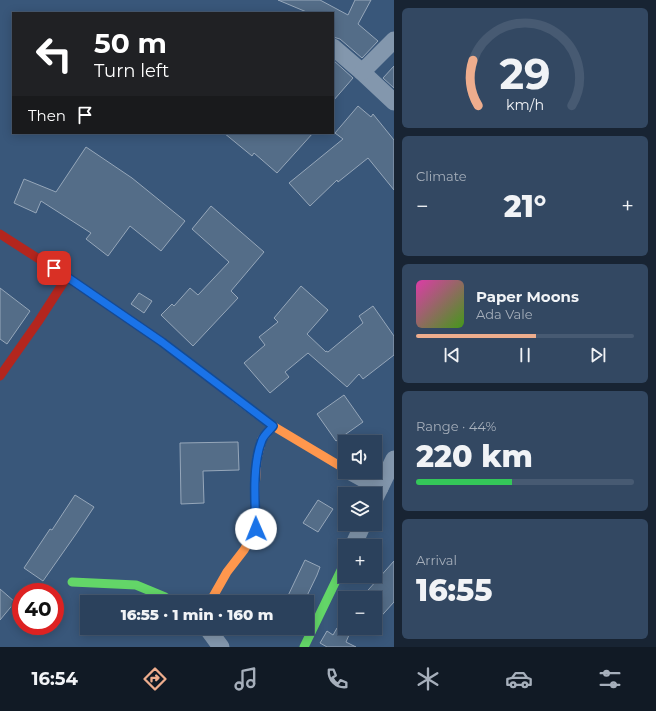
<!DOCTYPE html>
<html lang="en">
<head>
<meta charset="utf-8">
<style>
  :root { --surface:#2b415c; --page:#334862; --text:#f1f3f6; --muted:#a6afbb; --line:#475a72; --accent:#eead8d }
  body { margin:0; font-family:Montserrat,sans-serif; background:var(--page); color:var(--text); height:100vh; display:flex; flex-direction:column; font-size:15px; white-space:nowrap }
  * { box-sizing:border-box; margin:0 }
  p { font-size:13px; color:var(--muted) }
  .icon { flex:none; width:22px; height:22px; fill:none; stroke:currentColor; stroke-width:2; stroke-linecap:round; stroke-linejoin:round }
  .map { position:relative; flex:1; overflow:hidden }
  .sheet { display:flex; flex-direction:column; gap:8px; padding:8px; background:#182433; width:262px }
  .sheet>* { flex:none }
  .hud { position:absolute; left:12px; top:12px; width:322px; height:122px; border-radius:0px; box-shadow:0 2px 10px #0003,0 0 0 1px var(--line); background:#202124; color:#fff; overflow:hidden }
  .buttons { position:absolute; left:338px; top:435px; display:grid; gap:8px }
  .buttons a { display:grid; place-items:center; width:44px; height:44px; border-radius:0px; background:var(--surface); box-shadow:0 2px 10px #0003,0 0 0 1px var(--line); font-size:20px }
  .speed { position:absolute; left:12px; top:583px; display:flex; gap:8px; font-size:20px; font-weight:700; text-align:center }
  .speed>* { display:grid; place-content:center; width:52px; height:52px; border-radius:50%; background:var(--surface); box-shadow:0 2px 10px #0003,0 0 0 1px var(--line); line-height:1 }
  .speed .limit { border:6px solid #d22; background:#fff; color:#111 }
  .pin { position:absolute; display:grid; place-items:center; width:34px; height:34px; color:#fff; margin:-17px; border-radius:8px; box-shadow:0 2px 6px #0006 }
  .me { position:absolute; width:44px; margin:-22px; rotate:359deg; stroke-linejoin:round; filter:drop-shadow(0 0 3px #0008) }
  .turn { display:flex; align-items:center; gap:14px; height:84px; padding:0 16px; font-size:18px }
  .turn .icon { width:52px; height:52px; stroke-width:2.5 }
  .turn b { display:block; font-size:28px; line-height:34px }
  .then { display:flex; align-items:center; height:38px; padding:0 16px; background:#0003; gap:8px; font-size:15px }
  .big { font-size:30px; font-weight:800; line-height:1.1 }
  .sheet .widget { flex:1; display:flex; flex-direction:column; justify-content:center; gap:6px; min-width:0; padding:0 14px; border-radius:6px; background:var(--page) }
  .sheet .dial { align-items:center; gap:0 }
  .dial svg { height:104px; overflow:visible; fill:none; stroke:var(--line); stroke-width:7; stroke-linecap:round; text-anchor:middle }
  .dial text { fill:var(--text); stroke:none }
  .song { display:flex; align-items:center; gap:12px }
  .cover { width:48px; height:48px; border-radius:6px; background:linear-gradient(135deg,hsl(320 70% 55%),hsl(100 70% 35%)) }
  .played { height:4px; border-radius:2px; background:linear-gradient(90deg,var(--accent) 55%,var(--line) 55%) }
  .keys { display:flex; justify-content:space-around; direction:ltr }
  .heat { display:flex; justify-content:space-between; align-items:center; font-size:22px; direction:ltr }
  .charge { height:6px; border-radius:3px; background:linear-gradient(90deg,#34c759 44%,var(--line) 0) }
  .trip { position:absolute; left:80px; top:595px; width:234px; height:40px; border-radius:0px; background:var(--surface); box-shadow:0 2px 10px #0003,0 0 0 1px var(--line); font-weight:800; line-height:40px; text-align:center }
  .menu { display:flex; height:64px; justify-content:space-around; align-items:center; background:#111a25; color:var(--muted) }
  .menu .icon { width:28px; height:28px }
  .menu .active { color:var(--accent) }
  .menu b { font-size:18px; color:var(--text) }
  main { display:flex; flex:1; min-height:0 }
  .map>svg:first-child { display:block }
  .building { fill:#546d88; stroke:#96a7ba }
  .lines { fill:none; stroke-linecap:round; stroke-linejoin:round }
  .street { stroke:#8397ad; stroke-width:17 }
  .fast { stroke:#63d668; stroke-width:9 }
  .slow { stroke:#ff974d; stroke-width:9 }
  .jam { stroke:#b3261e; stroke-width:9 }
  .route-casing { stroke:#114b97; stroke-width:10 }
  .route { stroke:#1a73e8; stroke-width:7 }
</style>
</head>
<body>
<main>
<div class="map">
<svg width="394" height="647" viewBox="0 0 394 647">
  <rect width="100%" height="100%" fill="#39577a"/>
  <!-- building -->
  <g class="building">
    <polygon points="278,0 320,0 348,15 355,0 371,0 358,24 378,41 362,58 340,39 333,37 333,13 309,13"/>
    <polygon points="333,60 353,78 333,101"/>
    <polygon points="394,66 394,88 383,78"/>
    <polygon points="358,106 371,117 373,114 394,140 394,190 368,158 338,182 337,180 310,206 289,183 343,139 335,133"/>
    <polygon points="224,133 313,133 277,173 254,153 252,156"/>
    <polygon points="86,147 132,178 185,221 161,251 130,226 108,256 86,239 91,233 41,201 36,213 14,203 24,179 56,192"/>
    <polygon points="211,206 264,252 231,291 238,298 193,346 161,315 172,304 174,306 190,288 198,295 229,262 192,229"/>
    <polygon points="301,286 328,310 307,334 326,352 326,351 328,352 363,323 359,316 373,306 394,336 394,355 363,379 359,374 347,387 308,353 285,372 289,377 270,393 244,363 265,345 259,337 278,322 274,318"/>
    <polygon points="0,288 30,311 7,344 0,339"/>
    <polygon points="139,293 152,301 144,313 131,304"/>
    <polygon points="344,395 363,422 336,441 317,414"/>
    <polygon points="238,442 239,470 203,471 204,503 181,504 180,443"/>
    <polygon points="75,495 94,507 76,534 43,581 24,568 50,529 52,530"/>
    <polygon points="318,500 333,509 318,532 303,523"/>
    <polygon points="305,560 320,567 317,575 304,602 285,602"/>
    <polygon points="394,561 394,602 375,623 375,598 361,598"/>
    <polygon points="0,589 15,602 0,620"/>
    <polygon points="337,628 349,635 346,642 356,647 327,647 320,643 327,631 333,635"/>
  </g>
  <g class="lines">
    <!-- street -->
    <g class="street">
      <polyline points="333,47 362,72 394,102"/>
      <polyline points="362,72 394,40"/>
      <polyline points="351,472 380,488"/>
      <polyline points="375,498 394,459"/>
      <polyline points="353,546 363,524"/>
      <polyline points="207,628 221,647"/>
    </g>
    <!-- fast -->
    <g class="fast">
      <polyline points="72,582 136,585 165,597 173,602"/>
      <polyline points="304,647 345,562"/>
    </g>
    <!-- slow -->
    <g class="slow">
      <polyline points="234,397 273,426 345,469"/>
      <polyline points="210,602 227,572 244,550 256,529 255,489 257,459 262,439 273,426"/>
    </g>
    <!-- jam -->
    <g class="jam">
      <polyline points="0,234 67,277 162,342 234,397"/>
      <polyline points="0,376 38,322 67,277"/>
    </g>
  </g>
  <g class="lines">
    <!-- route casing -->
    <g class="route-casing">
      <path id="route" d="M 54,268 L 162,342 L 273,426 C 270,430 264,435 262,440 C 252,465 255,502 256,529"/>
    </g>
    <!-- route -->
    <use href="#route" class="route"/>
  </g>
</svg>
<div class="buttons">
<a><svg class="icon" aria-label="sound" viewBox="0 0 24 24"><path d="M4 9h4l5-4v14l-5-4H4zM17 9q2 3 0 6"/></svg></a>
<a><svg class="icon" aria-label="layers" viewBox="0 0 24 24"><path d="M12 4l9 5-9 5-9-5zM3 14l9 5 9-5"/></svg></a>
<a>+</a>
<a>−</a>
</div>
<div class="speed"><div class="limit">40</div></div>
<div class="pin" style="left:54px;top:268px;background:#d93025"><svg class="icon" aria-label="arrive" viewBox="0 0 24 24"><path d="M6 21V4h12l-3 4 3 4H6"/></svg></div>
<svg class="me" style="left:256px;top:529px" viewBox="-20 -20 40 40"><circle r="19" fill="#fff"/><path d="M0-13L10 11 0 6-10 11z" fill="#1a73e8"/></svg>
<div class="trip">16:55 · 1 min · 160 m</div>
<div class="hud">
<div class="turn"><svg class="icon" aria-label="left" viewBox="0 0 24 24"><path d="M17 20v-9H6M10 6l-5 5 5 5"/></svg><div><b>50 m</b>Turn left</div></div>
<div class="then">Then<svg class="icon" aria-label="arrive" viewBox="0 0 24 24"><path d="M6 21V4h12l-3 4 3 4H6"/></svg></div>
</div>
</div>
<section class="sheet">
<div class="widget dial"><svg viewBox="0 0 100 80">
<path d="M14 69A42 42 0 1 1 86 69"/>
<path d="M14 69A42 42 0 0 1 10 34" stroke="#eead8d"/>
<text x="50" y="56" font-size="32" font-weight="700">29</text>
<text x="50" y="72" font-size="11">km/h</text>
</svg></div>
<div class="widget"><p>Climate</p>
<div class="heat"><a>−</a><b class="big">21°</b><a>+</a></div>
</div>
<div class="widget">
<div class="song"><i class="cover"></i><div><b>Paper Moons</b><p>Ada Vale</p></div></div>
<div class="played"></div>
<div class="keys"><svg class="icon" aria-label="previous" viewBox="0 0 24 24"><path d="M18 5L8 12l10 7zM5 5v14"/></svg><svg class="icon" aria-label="pause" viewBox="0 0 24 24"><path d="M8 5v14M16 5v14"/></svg><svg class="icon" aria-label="next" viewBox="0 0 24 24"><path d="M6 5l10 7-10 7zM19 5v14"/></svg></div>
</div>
<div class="widget"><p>Range · 44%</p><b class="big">220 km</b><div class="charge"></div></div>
<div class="widget"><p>Arrival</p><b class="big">16:55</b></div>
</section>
</main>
<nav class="menu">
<b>16:54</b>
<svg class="icon active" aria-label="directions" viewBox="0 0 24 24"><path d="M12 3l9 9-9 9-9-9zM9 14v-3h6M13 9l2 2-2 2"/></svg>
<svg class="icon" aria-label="music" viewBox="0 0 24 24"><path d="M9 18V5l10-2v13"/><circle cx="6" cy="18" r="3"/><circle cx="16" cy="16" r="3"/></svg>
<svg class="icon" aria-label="phone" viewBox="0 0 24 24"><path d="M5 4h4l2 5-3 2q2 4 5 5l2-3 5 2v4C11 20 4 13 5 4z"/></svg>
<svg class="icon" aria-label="climate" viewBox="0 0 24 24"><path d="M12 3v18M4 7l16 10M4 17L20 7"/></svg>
<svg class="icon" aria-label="car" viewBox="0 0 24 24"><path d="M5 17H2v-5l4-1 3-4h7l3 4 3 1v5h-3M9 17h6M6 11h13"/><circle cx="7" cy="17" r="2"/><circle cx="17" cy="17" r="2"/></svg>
<svg class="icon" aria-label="filters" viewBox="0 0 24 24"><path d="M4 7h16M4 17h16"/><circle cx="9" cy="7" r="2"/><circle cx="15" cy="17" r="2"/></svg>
</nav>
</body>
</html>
